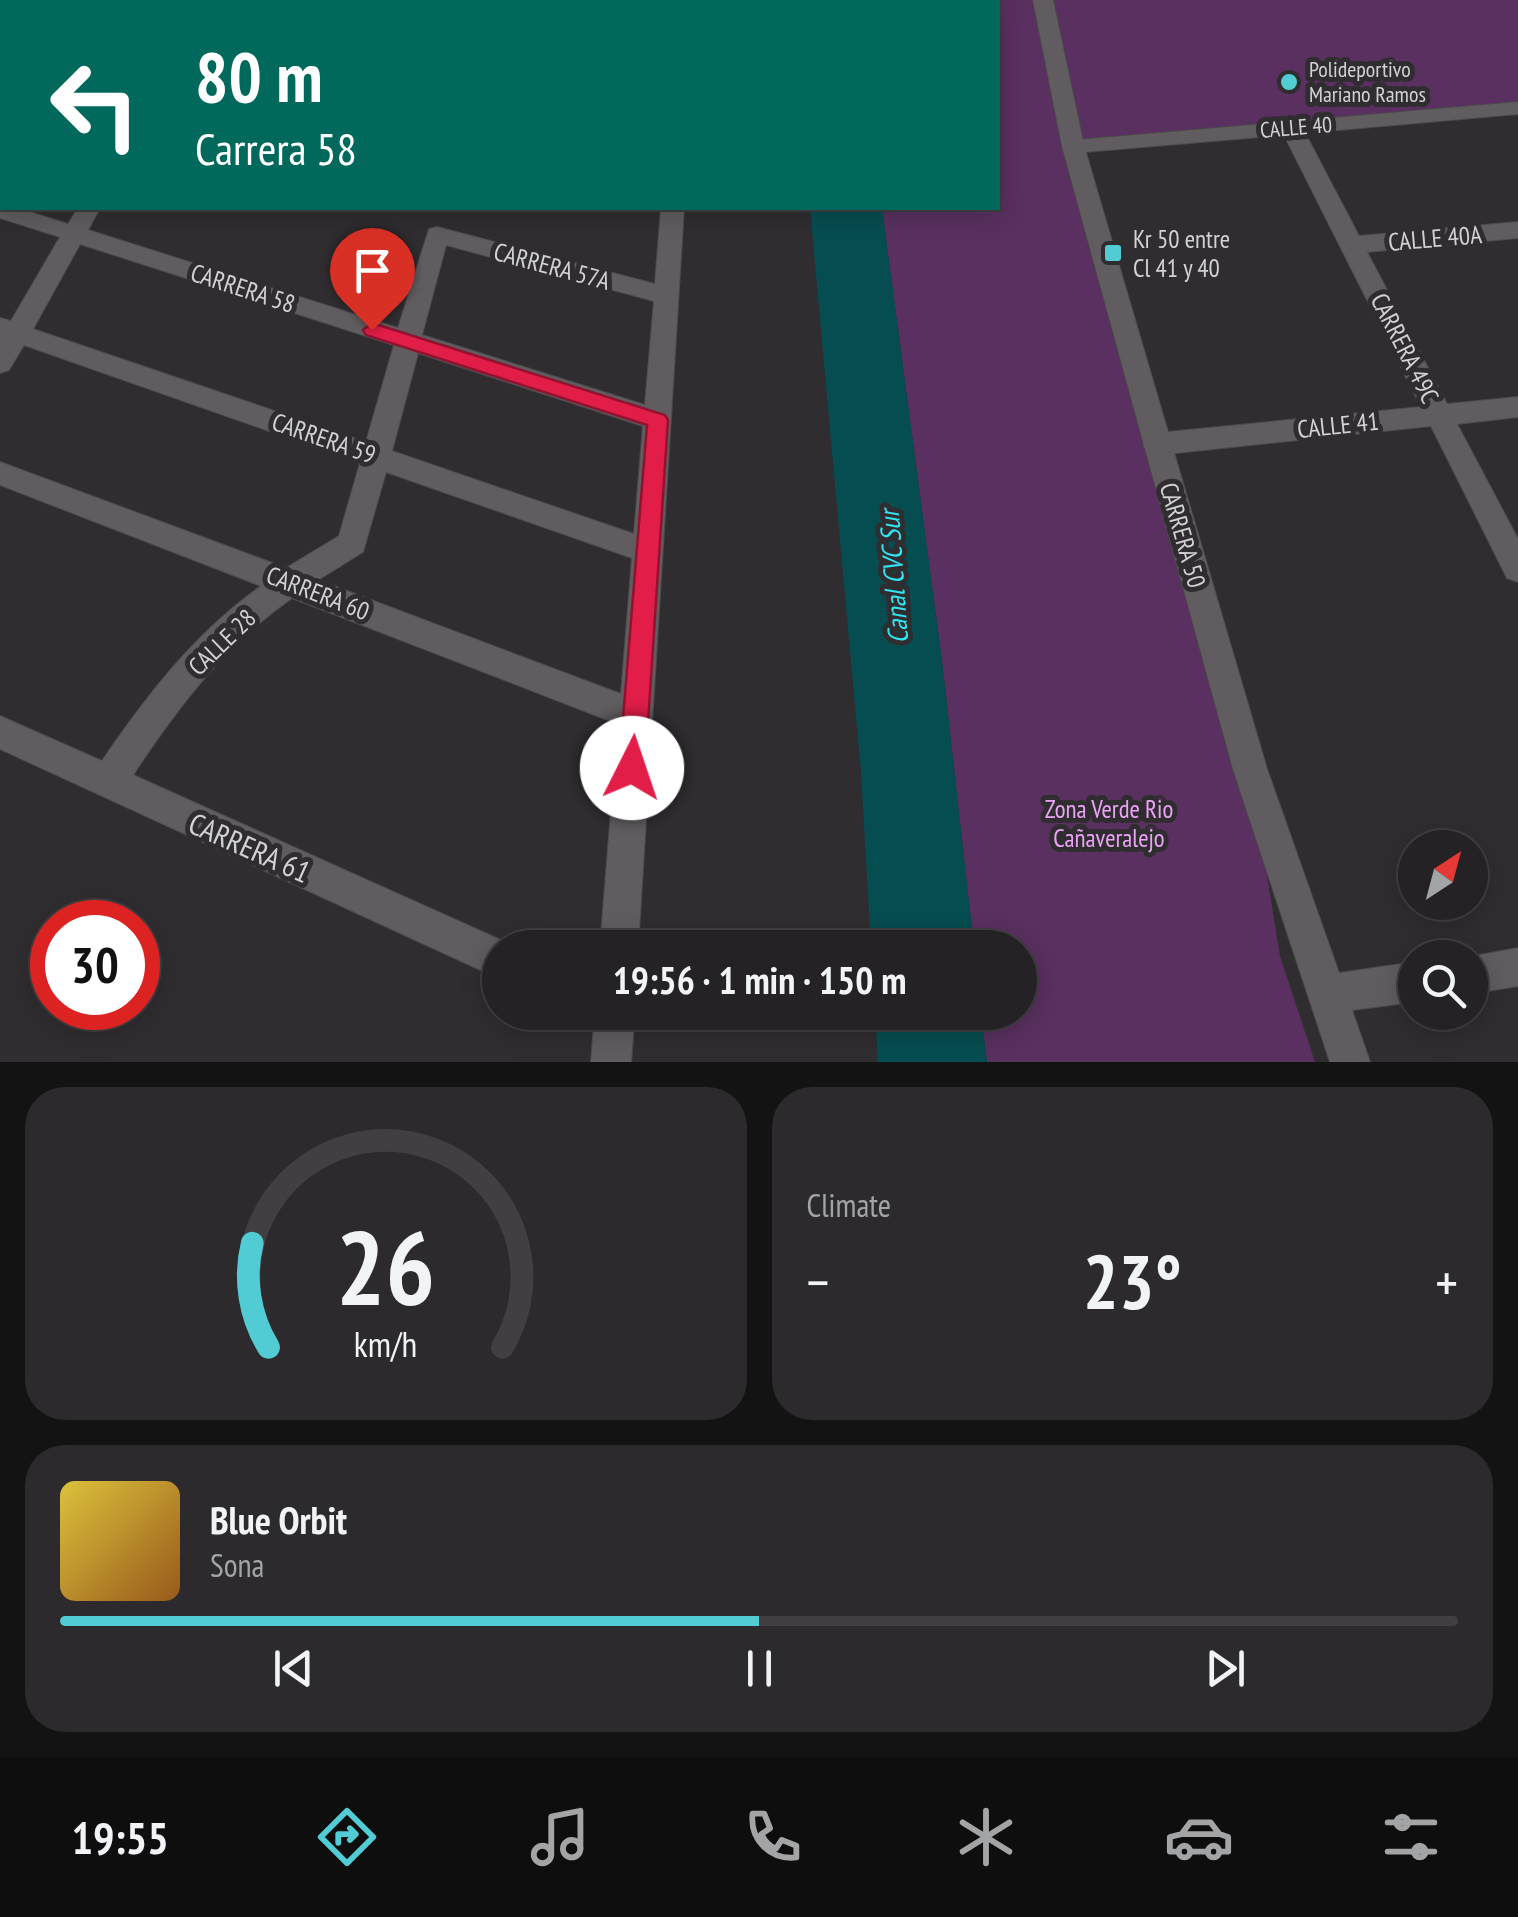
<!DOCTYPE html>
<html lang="en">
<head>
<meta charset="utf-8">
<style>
  :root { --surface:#242224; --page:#2c2a2c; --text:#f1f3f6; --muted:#a3a4a6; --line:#413f41; --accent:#51ccd4 }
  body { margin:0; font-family:"PT Sans Narrow",sans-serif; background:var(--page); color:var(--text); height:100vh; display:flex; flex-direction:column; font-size:38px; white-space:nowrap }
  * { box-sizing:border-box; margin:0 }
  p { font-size:32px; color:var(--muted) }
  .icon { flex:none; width:55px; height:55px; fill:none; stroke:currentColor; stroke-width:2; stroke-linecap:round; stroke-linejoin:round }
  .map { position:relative; height:1062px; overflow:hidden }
  .panel { display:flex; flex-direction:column; gap:25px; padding:25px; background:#141314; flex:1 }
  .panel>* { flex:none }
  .hud { position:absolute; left:0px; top:0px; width:1000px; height:210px; box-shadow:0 5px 25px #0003,0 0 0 2px var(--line); background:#00695c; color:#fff; overflow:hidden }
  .needle { width:65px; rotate:36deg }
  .tools { position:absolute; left:1398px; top:830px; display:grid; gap:20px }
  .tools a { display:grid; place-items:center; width:90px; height:90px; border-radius:50%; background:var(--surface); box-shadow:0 5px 25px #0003,0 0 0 2px var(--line); font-size:50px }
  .speed { position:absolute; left:30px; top:900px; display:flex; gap:20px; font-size:50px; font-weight:700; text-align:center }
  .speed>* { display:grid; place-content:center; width:130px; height:130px; border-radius:50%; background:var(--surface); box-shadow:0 5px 25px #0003,0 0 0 2px var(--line); line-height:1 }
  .speed .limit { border:15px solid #d22; background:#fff; color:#111 }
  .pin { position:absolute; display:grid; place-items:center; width:85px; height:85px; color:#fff; margin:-102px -42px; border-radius:50% 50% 50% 0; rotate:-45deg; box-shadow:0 0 10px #0007 }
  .pin .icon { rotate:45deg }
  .me { position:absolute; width:110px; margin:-55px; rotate:4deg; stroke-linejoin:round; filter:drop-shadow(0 0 8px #0008) }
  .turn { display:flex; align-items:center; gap:35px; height:210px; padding:0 30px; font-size:45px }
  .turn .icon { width:130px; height:130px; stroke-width:2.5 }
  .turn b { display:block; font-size:70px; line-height:85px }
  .big { font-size:75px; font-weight:700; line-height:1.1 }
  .panel .card { flex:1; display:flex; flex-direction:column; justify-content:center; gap:15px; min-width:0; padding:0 35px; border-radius:40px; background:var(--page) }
  .panel .dial { align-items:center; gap:0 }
  .dial svg { height:260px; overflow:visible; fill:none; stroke:var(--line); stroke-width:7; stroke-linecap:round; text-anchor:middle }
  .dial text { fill:var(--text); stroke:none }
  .song { display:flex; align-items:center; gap:30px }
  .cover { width:120px; height:120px; border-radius:15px; background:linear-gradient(135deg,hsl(50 70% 55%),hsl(30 70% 35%)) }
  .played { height:10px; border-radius:5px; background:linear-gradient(90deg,var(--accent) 50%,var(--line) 50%) }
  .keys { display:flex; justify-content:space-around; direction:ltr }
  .heat { display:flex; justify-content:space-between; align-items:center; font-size:55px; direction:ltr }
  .panel .tiles { flex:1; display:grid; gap:25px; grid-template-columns:1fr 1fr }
  .card:last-child { grid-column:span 2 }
  .trip { position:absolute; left:482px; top:930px; width:555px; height:100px; border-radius:50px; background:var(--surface); box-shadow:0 5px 25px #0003,0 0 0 2px var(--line); font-weight:700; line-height:100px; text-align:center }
  .dock { display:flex; height:160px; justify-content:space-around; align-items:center; background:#0e0e0e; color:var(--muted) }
  .dock .icon { width:70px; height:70px }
  .dock .current { color:var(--accent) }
  .dock b { font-size:45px; color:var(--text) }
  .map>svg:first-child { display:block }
  .green { fill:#59305f }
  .water { fill:#064d51 }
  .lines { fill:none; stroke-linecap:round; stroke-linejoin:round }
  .lane-casing { stroke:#4c4a4c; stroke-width:3 }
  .street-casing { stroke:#4c4a4c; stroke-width:2 }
  .secondary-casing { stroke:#4c4a4c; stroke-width:2 }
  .primary-casing { stroke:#4c4a4c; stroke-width:32 }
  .highway-casing { stroke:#4c4a4c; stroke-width:2 }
  .lane { fill:#605c60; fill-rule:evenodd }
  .street { fill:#605c60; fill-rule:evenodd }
  .secondary { fill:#605c60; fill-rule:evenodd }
  .primary { stroke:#36898f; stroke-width:30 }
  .highway { fill:#1aa7af; fill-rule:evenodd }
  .shaded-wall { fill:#533058 }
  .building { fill:#77457e; stroke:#533058; stroke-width:2.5 }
  .route { fill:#e11d48; stroke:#92132f; stroke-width:2.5 }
  .poi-dot { fill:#51ccd4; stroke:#302d30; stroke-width:4 }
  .labels { text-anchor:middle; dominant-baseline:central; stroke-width:10; stroke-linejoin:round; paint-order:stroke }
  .far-poi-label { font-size:22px; fill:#d2d1d3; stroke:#302d30; text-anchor:start }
  .far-street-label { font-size:22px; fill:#d2d1d3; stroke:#302d30 }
  .street-label { font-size:25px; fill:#d2d1d3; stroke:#302d30 }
  .poi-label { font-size:25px; fill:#d2d1d3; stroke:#302d30; text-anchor:start }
  .park-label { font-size:25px; fill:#eba3f5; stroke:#302d30 }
  .water-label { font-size:28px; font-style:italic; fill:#31e5f0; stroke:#302d30 }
  .near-street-label { font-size:30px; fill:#d2d1d3; stroke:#302d30 }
</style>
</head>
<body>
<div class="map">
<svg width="1518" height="1062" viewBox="0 0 1518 1062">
  <rect width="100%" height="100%" fill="#302d30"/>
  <!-- green -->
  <polygon class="green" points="858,0 1518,0 1518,108 1074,146 1250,769 1280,956 1315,1062 987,1062 981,1013 1020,1012 1020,948 974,947 943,669 882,208 998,208 998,2"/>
  <!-- water -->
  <g class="water">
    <polygon points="810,208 882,208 943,669 974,947 871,947 861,772"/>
    <polygon points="875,1013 981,1013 987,1062 878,1062"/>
  </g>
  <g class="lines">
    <!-- lane casing -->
    <g class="lane-casing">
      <g id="lane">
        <polygon points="136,0 152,0 149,2 135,2"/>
        <polygon points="318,0 338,0 335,2 317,2"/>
        <polygon points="0,45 2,45 2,51 0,52"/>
        <rect x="0" y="116" width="2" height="7"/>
      </g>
    </g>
    <!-- street casing -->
    <g class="street-casing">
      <g id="street">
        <polygon points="675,0 695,0 697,2 677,2"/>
        <polygon points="1518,102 1518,114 1305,133 1359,236 1518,222 1518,238 1367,252 1447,404 1518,397 1518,417 1457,424 1518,539 1518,582 1507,578 1431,426 1157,455 1147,452 1143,444 1147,436 1157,433 1421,407 1284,135 1073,153 1065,151 1062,146 1065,141"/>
        <path d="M 0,202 L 2,208 L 17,208 L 68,224 L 78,208 L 100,208 L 88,230 L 398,328 L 429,229 L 437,227 L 655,284 L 661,208 L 684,208 L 638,948 L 600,948 L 618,724 L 292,598 C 225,645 178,707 133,775 L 514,946 L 500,948 L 500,979 L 0,749 L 0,716 L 102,761 C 147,695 195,633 261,586 L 0,485 L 0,462 L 286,568 L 339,536 L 360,463 L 24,345 L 9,370 L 0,373 L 0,318 L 11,321 L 60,237 L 0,218 ZM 80,244 L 394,345 L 366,442 L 33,329 ZM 446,245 L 654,301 L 645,405 L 422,335 ZM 418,353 L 643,426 L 634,534 L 392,451 ZM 386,472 L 632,558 L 621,694 L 318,580 L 363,552 Z"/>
        <polygon points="595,1012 635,1012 631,1062 591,1062"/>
      </g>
    </g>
    <!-- secondary casing -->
    <g class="secondary-casing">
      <g id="secondary">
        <polygon points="7,0 28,0 30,2 9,2"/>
        <polygon points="1033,0 1053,0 1084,146 1267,769 1339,973 1415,962 1415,1002 1352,1010 1370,1062 1330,1062 1233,769 1062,146"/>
        <rect x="0" y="71" width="2" height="13"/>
        <polygon points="1518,948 1518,986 1470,994 1470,958 1463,958"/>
      </g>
    </g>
    <!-- primary casing -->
    <g class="primary-casing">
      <polyline id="primary" points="73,2 78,0"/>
    </g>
    <!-- highway casing -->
    <g class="highway-casing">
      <g id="highway">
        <polygon points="2,27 2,39 0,40 0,28"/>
        <polygon points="2,135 2,149 0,150 0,136"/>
      </g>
    </g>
    <!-- lane -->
    <use href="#lane" class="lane"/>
    <!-- street -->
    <use href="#street" class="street"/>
    <!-- secondary -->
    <use href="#secondary" class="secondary"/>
    <!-- primary -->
    <use href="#primary" class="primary"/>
    <!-- highway -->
    <use href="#highway" class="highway"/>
  </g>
  <!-- shaded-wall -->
  <g class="shaded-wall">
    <polygon points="160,0 201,0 202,2 161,2"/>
    <polygon points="201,0 280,0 281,2 231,2"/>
  </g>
  <!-- building -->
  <polygon class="building" points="201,0 239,0 231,2 203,2"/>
  <!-- route -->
  <polygon class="route" points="372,323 665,415 668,420 645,768 642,777 632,781 623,777 619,768 647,425 366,335 363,330"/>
  <!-- markers -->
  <g class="poi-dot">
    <circle cx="1289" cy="82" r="10"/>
    <rect x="1103" y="243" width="20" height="20" rx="5"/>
  </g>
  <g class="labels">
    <!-- far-poi labels -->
    <g class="far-poi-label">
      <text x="1309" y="69">Polideportivo<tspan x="1309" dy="25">Mariano Ramos</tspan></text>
    </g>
    <!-- far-street labels -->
    <g class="far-street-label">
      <text transform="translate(1296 127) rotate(-5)">CALLE 40</text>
    </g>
    <!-- street labels -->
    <g class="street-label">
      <text transform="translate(1435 238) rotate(-5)">CALLE 40A</text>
      <text transform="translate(552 266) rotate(15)">CARRERA 57A</text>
      <text transform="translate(243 288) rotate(18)">CARRERA 58</text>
      <text transform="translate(1405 348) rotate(63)">CARRERA 49C</text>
      <text transform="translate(1338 425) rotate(-6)">CALLE 41</text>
      <text transform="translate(324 438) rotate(19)">CARRERA 59</text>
      <text transform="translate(1183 535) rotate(74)">CARRERA 50</text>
      <text transform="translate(318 593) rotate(21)">CARRERA 60</text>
      <text transform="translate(222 642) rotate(-44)">CALLE 28</text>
    </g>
    <!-- poi labels -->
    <g class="poi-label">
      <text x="1133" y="239">Kr 50 entre<tspan x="1133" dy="29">Cl 41 y 40</tspan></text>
    </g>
    <!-- park labels -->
    <g class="park-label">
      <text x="1109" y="809">Zona Verde Rio<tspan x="1109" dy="29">Cañaveralejo</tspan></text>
    </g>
    <!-- water labels -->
    <g class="water-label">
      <text transform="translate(893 577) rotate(-94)">Canal CVC Sur</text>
    </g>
    <!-- near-street labels -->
    <g class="near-street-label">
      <text transform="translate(250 847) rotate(24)">CARRERA 61</text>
    </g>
  </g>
</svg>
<div class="tools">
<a><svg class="needle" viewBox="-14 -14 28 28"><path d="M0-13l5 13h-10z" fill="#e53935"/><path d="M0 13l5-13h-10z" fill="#a3a4a6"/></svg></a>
<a><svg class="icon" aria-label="search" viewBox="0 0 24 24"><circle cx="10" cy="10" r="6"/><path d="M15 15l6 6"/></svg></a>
</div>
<div class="speed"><div class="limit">30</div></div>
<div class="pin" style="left:372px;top:330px;background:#d93025"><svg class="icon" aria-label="arrive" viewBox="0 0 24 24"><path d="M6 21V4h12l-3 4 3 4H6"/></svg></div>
<svg class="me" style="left:632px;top:768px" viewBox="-20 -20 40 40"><circle r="19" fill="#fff"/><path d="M0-13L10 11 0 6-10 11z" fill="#e11d48"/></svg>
<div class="trip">19:56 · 1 min · 150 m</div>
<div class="hud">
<div class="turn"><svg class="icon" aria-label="left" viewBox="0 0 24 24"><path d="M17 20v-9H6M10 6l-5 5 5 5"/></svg><div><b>80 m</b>Carrera 58</div></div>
</div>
</div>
<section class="panel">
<div class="tiles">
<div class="card dial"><svg viewBox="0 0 100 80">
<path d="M14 69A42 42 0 1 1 86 69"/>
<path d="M14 69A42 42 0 0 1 9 37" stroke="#51ccd4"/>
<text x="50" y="56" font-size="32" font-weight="700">26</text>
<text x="50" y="72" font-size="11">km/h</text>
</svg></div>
<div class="card"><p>Climate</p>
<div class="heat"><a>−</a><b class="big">23°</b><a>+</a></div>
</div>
<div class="card">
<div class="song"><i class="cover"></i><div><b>Blue Orbit</b><p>Sona</p></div></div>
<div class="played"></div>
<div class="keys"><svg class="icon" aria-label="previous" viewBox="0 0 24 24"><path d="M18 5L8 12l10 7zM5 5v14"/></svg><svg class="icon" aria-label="pause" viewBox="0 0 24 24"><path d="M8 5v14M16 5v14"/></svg><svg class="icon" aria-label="next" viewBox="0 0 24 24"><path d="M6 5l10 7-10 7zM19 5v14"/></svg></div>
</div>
</div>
</section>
<nav class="dock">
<b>19:55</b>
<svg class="icon current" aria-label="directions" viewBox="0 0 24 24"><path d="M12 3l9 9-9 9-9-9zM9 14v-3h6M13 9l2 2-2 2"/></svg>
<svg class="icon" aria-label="music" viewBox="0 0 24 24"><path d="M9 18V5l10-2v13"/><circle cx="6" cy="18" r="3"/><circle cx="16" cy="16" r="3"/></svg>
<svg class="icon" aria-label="phone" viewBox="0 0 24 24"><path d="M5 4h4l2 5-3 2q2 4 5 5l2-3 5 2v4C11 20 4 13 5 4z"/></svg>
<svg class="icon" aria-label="climate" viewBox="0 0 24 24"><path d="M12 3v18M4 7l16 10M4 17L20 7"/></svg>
<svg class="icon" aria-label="car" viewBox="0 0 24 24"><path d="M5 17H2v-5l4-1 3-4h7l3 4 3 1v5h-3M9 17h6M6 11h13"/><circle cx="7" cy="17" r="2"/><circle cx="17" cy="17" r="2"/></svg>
<svg class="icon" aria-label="filters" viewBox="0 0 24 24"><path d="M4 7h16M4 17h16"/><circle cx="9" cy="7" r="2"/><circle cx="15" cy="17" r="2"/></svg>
</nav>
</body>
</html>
